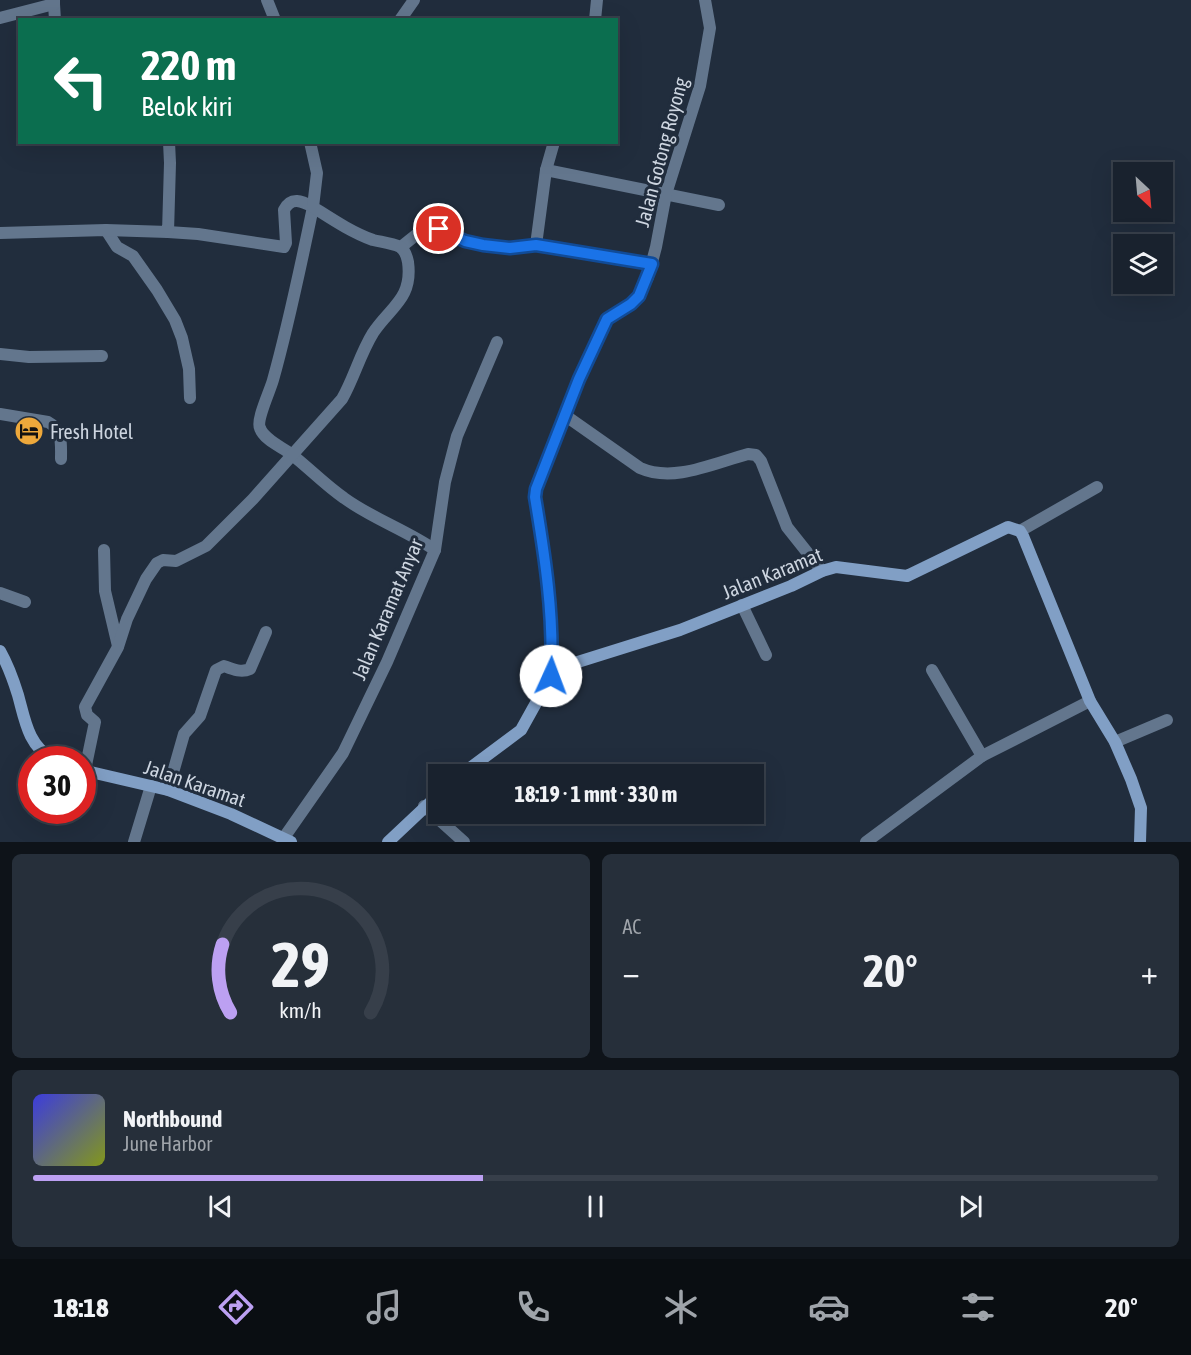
<!DOCTYPE html>
<html lang="id">
<head>
<meta charset="utf-8">
<style>
  :root { --surface:#19222e; --page:#262f3a; --text:#f1f3f6; --muted:#9fa4aa; --line:#373f4a; --accent:#bca0f2 }
  body { margin:0; font-family:"Asap Condensed",sans-serif; background:var(--page); color:var(--text); height:100vh; display:flex; flex-direction:column; font-size:22px; white-space:nowrap }
  * { box-sizing:border-box; margin:0 }
  p { font-size:20px; color:var(--muted) }
  .icon { flex:none; width:33px; height:33px; fill:none; stroke:currentColor; stroke-width:2; stroke-linecap:round; stroke-linejoin:round }
  .map { position:relative; height:842px; overflow:hidden }
  .sheet { display:flex; flex-direction:column; gap:12px; padding:12px; background:#0e1319; flex:1 }
  .sheet>* { flex:none }
  .top-card { position:absolute; left:18px; top:18px; width:600px; height:126px; border-radius:0px; box-shadow:0 6px 24px #0002,0 0 0 2px var(--line); background:#0b6e4f; color:#fff; overflow:hidden }
  .needle { width:39px; rotate:154deg }
  .tools { position:absolute; left:1113px; top:162px; display:grid; gap:12px }
  .tools a { display:grid; place-items:center; width:60px; height:60px; border-radius:0px; background:var(--surface); box-shadow:0 6px 24px #0002,0 0 0 2px var(--line); font-size:30px }
  .speed { position:absolute; left:18px; top:746px; display:flex; gap:12px; font-size:30px; font-weight:700; text-align:center }
  .speed>* { display:grid; place-content:center; width:78px; height:78px; border-radius:50%; background:var(--surface); box-shadow:0 6px 24px #0002,0 0 0 2px var(--line); line-height:1 }
  .speed .limit { border:9px solid #d22; background:#fff; color:#111 }
  .pin { position:absolute; display:grid; place-items:center; width:51px; height:51px; color:#fff; margin:-26px; border:3px solid #fff; border-radius:50%; box-shadow:0 2px 6px #0007 }
  .me { position:absolute; width:66px; margin:-33px; rotate:2deg; stroke-linejoin:round; filter:drop-shadow(0 0 4px #0008) }
  .turn { display:flex; align-items:center; gap:21px; height:126px; padding:0 24px; font-size:27px }
  .turn .icon { width:78px; height:78px; stroke-width:2.5 }
  .turn b { display:block; font-size:42px; line-height:51px }
  .big { font-size:45px; font-weight:700; line-height:1.1 }
  .sheet .widget { flex:1; display:flex; flex-direction:column; justify-content:center; gap:9px; min-width:0; padding:0 21px; border-radius:9px; background:var(--page) }
  .sheet .dial { align-items:center; gap:0 }
  .dial svg { height:156px; overflow:visible; fill:none; stroke:var(--line); stroke-width:7; stroke-linecap:round; text-anchor:middle }
  .dial text { fill:var(--text); stroke:none }
  .song { display:flex; align-items:center; gap:18px }
  .cover { width:72px; height:72px; border-radius:9px; background:linear-gradient(135deg,hsl(240 70% 55%),hsl(70 70% 35%)) }
  .played { height:6px; border-radius:3px; background:linear-gradient(90deg,var(--accent) 40%,var(--line) 40%) }
  .keys { display:flex; justify-content:space-around; direction:ltr }
  .heat { display:flex; justify-content:space-between; align-items:center; font-size:33px; direction:ltr }
  .sheet .tiles { flex:1; display:grid; gap:12px; grid-template-columns:1fr 1fr }
  .widget:last-child { grid-column:span 2 }
  .trip { position:absolute; left:428px; top:764px; width:336px; height:60px; border-radius:0px; background:var(--surface); box-shadow:0 6px 24px #0002,0 0 0 2px var(--line); font-weight:700; line-height:60px; text-align:center }
  .tab-bar { display:flex; height:96px; justify-content:space-around; align-items:center; background:#0a0e12; color:var(--muted) }
  .tab-bar .icon { width:42px; height:42px }
  .tab-bar .current { color:var(--accent) }
  .tab-bar b { font-size:27px; color:var(--text) }
  .map>svg:first-child { display:block }
  .lines { fill:none; stroke-linecap:round; stroke-linejoin:round }
  .street { stroke:#63768d; stroke-width:12 }
  .secondary { stroke:#819fc5; stroke-width:12 }
  .route-casing { stroke:#114b97; stroke-width:15 }
  .route { stroke:#1a73e8; stroke-width:10 }
  .labels { text-anchor:middle; dominant-baseline:central; stroke-width:6; stroke-linejoin:round; paint-order:stroke }
  .street-label { font-size:20px; fill:#cdd5e0; stroke:#212d3d }
  .poi-label { font-size:20px; fill:#cdd5e0; stroke:#212d3d; text-anchor:start }
</style>
</head>
<body>
<div class="map">
<svg width="1191" height="842" viewBox="0 0 1191 842">
  <rect width="100%" height="100%" fill="#212d3d"/>
  <g class="lines">
    <!-- street -->
    <g class="street">
      <polyline points="267,0 275,20"/>
      <polyline points="54,4 55,20"/>
      <polyline points="0,18 54,4 54,0"/>
      <polyline points="400,20 414,0"/>
      <polyline points="595,20 597,0"/>
      <polyline points="546,170 719,205"/>
      <polyline points="106,230 117,247 133,256 157,290 175,320 182,338 189,369 190,398"/>
      <path d="M 168,232 L 198,234 L 284,247 L 286,243 L 284,210 C 291,196 302,201 313,207 C 301,265 289,323 273,380 C 270,391 256,420 260,428 C 264,440 282,447 291,454 C 309,468 325,485 344,498 C 373,519 406,530 435,550"/>
      <polyline points="0,233 106,230 168,232 170,163 169,142"/>
      <polyline points="536,245 546,170 554,142"/>
      <polyline points="401,247 421,231 428,228 439,229 465,241 483,245 510,248 536,245 652,264"/>
      <polyline points="0,354 29,357 102,356"/>
      <path d="M 0,414 L 48,422 C 63,430 61,444 61,459"/>
      <path d="M 566,416 L 640,468 C 674,483 714,463 748,454 L 756,455 L 761,461 L 787,527 L 822,571"/>
      <polyline points="1020,531 1097,487"/>
      <polyline points="104,550 105,591 118,646"/>
      <polyline points="0,593 25,602"/>
      <polyline points="742,605 766,655"/>
      <polyline points="932,670 982,756"/>
      <path d="M 551,676 C 554,614 545,558 535,497 L 535,489 L 579,379 L 607,319 L 631,304 L 639,295 L 648,277 L 656,247 L 666,194 L 700,86 L 710,28 L 705,0"/>
      <polyline points="1115,742 1167,720"/>
      <path d="M 85,770 L 95,722 L 87,715 L 85,707 L 118,647 L 127,619 L 146,579 L 157,563 L 163,560 L 176,561 L 206,546 L 253,499 L 342,399 C 354,378 360,354 373,333 C 390,307 413,299 408,262 C 407,257 405,250 400,247 C 392,243 381,242 373,240 C 351,232 332,219 313,207 L 317,173 L 310,142"/>
      <path d="M 168,790 L 184,734 L 200,716 L 216,670 L 224,666 C 232,669 241,673 250,669 L 266,632"/>
      <polyline points="424,806 464,842"/>
      <polyline points="283,839 343,753 387,662 435,550 445,482 457,436 497,342"/>
      <polyline points="134,842 151,786"/>
      <polyline points="866,842 982,756 1090,701"/>
    </g>
    <!-- secondary -->
    <g class="secondary">
      <path d="M 0,651 C 8,665 13,679 18,695 C 25,720 28,746 53,759"/>
      <polyline points="82,770 168,790 231,814 291,842"/>
      <polyline points="462,774 521,730 551,676 565,666 680,630 791,586 822,571 836,567 907,576 1008,527 1020,531 1023,536 1090,701 1115,742 1131,779 1141,808 1140,842"/>
      <polyline points="388,842 438,795"/>
    </g>
  </g>
  <g class="lines">
    <!-- route casing -->
    <g class="route-casing">
      <path id="route" d="M 439,229 L 465,241 L 483,245 L 510,248 L 536,245 L 652,264 L 639,296 L 631,304 L 607,319 L 579,379 L 536,489 L 535,497 C 545,557 554,615 551,676"/>
    </g>
    <!-- route -->
    <use href="#route" class="route"/>
  </g>
  <!-- icons -->
  <defs>
    <g id="hotel-disc" transform="scale(1.5)"><circle r="9.5" fill="#eda83b" stroke="#212d3d"/><path d="M-6-4.5h1.5V1H6V5H4.5V3h-9V5H-6ZM-4 0a1.8 1.8 0 1 1 3.6 0ZM.5 0V-2.5h3Q6-2.5 6 0Z" fill="#111"/></g>
  </defs>
  <g fill-rule="evenodd">
    <use href="#hotel-disc" x="29" y="431"/>
  </g>
  <g class="labels">
    <!-- street labels -->
    <g class="street-label">
      <text transform="translate(661 152) rotate(-75)">Jalan Gotong Royong</text>
      <text transform="translate(772 573) rotate(-22)">Jalan Karamat</text>
      <text transform="translate(387 609) rotate(-67)">Jalan Karamat Anyar</text>
      <text transform="translate(195 783) rotate(19)">Jalan Karamat</text>
    </g>
    <!-- poi labels -->
    <g class="poi-label">
      <text x="50" y="431">Fresh Hotel</text>
    </g>
  </g>
</svg>
<div class="tools">
<a><svg class="needle" viewBox="-14 -14 28 28"><path d="M0-13l5 13h-10z" fill="#e53935"/><path d="M0 13l5-13h-10z" fill="#9fa4aa"/></svg></a>
<a><svg class="icon" aria-label="layers" viewBox="0 0 24 24"><path d="M12 4l9 5-9 5-9-5zM3 14l9 5 9-5"/></svg></a>
</div>
<div class="speed"><div class="limit">30</div></div>
<div class="pin" style="left:439px;top:229px;background:#d93025"><svg class="icon" aria-label="arrive" viewBox="0 0 24 24"><path d="M6 21V4h12l-3 4 3 4H6"/></svg></div>
<svg class="me" style="left:551px;top:676px" viewBox="-20 -20 40 40"><circle r="19" fill="#fff"/><path d="M0-13L10 11 0 6-10 11z" fill="#1a73e8"/></svg>
<div class="trip">18:19 · 1 mnt · 330 m</div>
<div class="top-card">
<div class="turn"><svg class="icon" aria-label="left" viewBox="0 0 24 24"><path d="M17 20v-9H6M10 6l-5 5 5 5"/></svg><div><b>220 m</b>Belok kiri</div></div>
</div>
</div>
<section class="sheet">
<div class="tiles">
<div class="widget dial"><svg viewBox="0 0 100 80">
<path d="M14 69A42 42 0 1 1 86 69"/>
<path d="M14 69A42 42 0 0 1 10 34" stroke="#bca0f2"/>
<text x="50" y="56" font-size="32" font-weight="700">29</text>
<text x="50" y="72" font-size="11">km/h</text>
</svg></div>
<div class="widget"><p>AC</p>
<div class="heat"><a>−</a><b class="big">20°</b><a>+</a></div>
</div>
<div class="widget">
<div class="song"><i class="cover"></i><div><b>Northbound</b><p>June Harbor</p></div></div>
<div class="played"></div>
<div class="keys"><svg class="icon" aria-label="previous" viewBox="0 0 24 24"><path d="M18 5L8 12l10 7zM5 5v14"/></svg><svg class="icon" aria-label="pause" viewBox="0 0 24 24"><path d="M8 5v14M16 5v14"/></svg><svg class="icon" aria-label="next" viewBox="0 0 24 24"><path d="M6 5l10 7-10 7zM19 5v14"/></svg></div>
</div>
</div>
</section>
<nav class="tab-bar">
<b>18:18</b>
<svg class="icon current" aria-label="directions" viewBox="0 0 24 24"><path d="M12 3l9 9-9 9-9-9zM9 14v-3h6M13 9l2 2-2 2"/></svg>
<svg class="icon" aria-label="music" viewBox="0 0 24 24"><path d="M9 18V5l10-2v13"/><circle cx="6" cy="18" r="3"/><circle cx="16" cy="16" r="3"/></svg>
<svg class="icon" aria-label="phone" viewBox="0 0 24 24"><path d="M5 4h4l2 5-3 2q2 4 5 5l2-3 5 2v4C11 20 4 13 5 4z"/></svg>
<svg class="icon" aria-label="climate" viewBox="0 0 24 24"><path d="M12 3v18M4 7l16 10M4 17L20 7"/></svg>
<svg class="icon" aria-label="car" viewBox="0 0 24 24"><path d="M5 17H2v-5l4-1 3-4h7l3 4 3 1v5h-3M9 17h6M6 11h13"/><circle cx="7" cy="17" r="2"/><circle cx="17" cy="17" r="2"/></svg>
<svg class="icon" aria-label="filters" viewBox="0 0 24 24"><path d="M4 7h16M4 17h16"/><circle cx="9" cy="7" r="2"/><circle cx="15" cy="17" r="2"/></svg>
<b>20°</b>
</nav>
</body>
</html>
